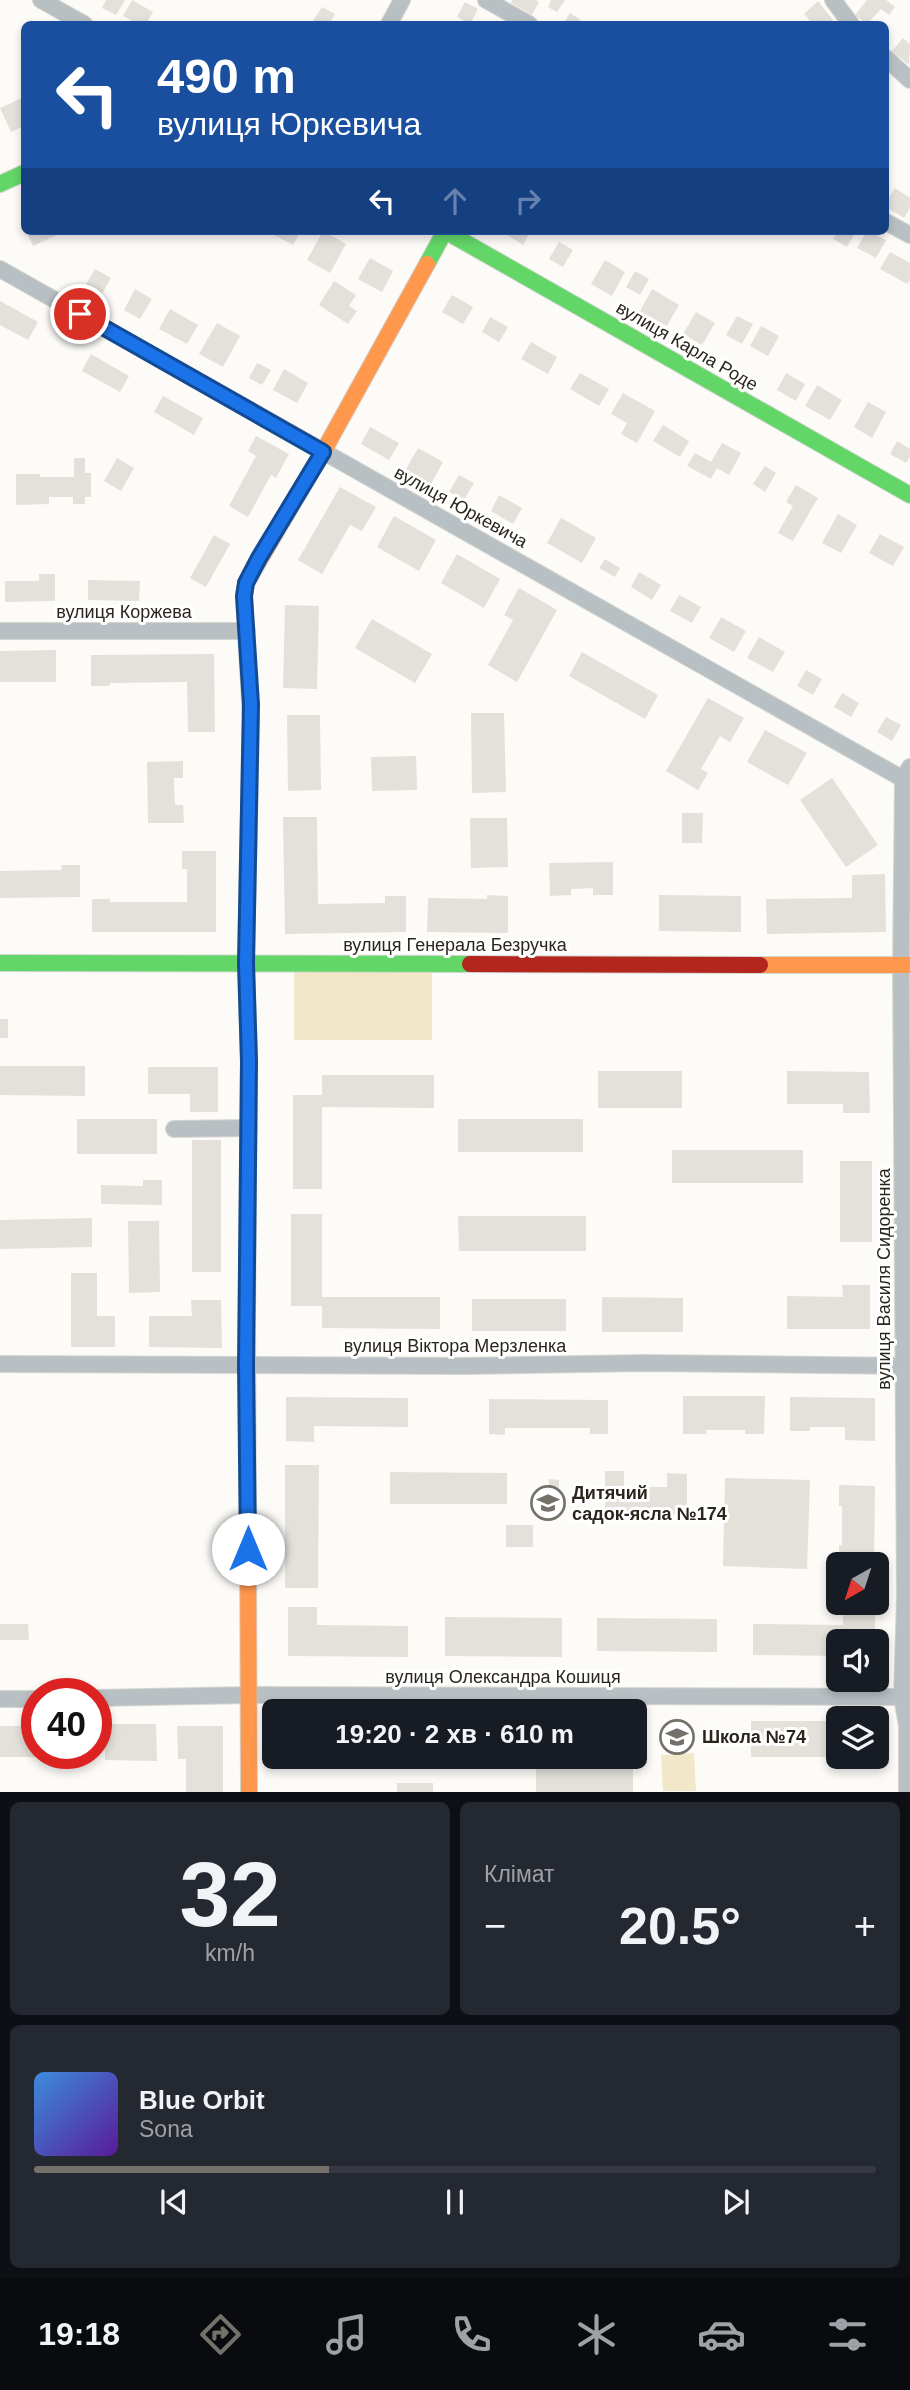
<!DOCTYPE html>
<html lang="uk">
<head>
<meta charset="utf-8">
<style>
  :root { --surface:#171b24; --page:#242831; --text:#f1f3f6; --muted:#9ea1a6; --line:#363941; --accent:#74716a }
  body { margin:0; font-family:Arial,sans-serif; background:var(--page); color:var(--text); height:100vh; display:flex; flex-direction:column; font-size:26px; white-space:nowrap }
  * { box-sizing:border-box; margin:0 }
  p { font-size:23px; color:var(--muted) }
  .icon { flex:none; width:38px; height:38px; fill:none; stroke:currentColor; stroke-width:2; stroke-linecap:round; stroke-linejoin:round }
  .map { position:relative; height:1792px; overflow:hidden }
  .panel { display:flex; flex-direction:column; gap:10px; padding:10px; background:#0d0f14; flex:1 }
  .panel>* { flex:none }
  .hud { position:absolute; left:21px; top:21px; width:868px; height:214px; border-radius:10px; box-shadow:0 4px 10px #0003; background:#1a4fa0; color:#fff; overflow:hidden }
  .needle { width:46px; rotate:219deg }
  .tools { position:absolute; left:826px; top:1552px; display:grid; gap:14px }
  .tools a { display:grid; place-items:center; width:63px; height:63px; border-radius:10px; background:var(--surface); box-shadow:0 4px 10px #0003; font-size:35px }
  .speed { position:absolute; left:21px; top:1678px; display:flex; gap:14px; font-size:35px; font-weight:700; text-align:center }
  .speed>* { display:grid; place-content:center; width:91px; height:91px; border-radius:50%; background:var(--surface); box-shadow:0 4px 10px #0003; line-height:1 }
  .speed .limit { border:10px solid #d22; background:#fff; color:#111 }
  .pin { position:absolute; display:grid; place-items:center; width:60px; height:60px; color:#fff; margin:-30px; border:4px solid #fff; border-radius:50%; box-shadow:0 2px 7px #0007 }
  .me { position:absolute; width:77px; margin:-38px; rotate:0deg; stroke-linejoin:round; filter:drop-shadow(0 0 5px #0008) }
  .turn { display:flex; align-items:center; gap:24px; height:147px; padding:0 21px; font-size:32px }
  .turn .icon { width:91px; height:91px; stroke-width:2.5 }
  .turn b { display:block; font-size:49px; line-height:60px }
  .lanes { display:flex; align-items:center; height:66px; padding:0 21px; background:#0003; justify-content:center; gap:35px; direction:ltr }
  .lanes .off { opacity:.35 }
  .big { font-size:52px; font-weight:700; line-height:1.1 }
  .panel .card { flex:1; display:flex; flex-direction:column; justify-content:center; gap:10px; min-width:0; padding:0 24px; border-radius:10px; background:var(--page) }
  .panel .dial { align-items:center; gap:0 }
  .dial b { font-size:91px; line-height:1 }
  .song { display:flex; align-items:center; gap:21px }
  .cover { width:84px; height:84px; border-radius:10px; background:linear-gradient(135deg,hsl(210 70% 55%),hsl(270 70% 35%)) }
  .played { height:7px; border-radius:4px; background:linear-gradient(90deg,var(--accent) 35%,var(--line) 35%) }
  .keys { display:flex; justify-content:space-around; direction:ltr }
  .heat { display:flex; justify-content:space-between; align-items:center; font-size:38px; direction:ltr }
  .panel .tiles { flex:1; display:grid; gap:10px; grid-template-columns:1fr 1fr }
  .card:last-child { grid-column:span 2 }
  .trip { position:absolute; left:262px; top:1699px; width:385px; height:70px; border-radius:10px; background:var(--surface); box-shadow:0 4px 10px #0003; font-weight:700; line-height:70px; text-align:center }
  .tab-bar { display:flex; height:112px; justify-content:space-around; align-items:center; background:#090b0e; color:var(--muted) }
  .tab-bar .icon { width:49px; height:49px }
  .tab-bar .active { color:var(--accent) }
  .tab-bar b { font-size:32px; color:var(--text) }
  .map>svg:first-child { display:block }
  .green { fill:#f3e7c9 }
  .building { fill:#e3e1da }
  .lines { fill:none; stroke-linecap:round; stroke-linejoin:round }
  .street-casing { stroke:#d5d5d1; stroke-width:18 }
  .fast-casing { stroke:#d5d5d1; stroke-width:18 }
  .slow-casing { stroke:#d5d5d1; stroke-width:18 }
  .jam-casing { stroke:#d5d5d1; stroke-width:18 }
  .street { stroke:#b9c0c4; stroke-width:16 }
  .fast { stroke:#63d668; stroke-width:16 }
  .slow { stroke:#ff974d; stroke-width:16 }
  .jam { stroke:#b3261e; stroke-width:16 }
  .route-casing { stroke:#114b97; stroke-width:18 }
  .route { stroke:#1a73e8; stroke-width:12 }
  .labels { text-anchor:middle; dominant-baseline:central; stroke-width:6; stroke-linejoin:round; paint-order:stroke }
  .street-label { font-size:18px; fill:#2a261d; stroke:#fff }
  .poi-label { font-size:18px; font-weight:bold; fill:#2a261d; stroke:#fff; text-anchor:start }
</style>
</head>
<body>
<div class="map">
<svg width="910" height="1792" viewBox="0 0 910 1792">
  <rect width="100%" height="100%" fill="#fcfbf8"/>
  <!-- green -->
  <g class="green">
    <rect x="294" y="971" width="138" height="69"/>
    <polygon points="694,1753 696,1791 663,1791 661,1755"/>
  </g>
  <!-- building -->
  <g class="building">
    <polygon points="106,0 125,0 116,15 102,8"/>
    <polygon points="132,0 153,12 146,24 138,24 123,16"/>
    <polygon points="512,0 536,0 539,2 532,15 511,3"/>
    <polygon points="551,0 565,0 557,12 548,7"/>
    <polygon points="867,0 886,0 895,7 889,15 881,9 867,24 855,15"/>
    <polygon points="818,1 833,20 828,24 813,24 804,14"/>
    <polygon points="465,2 478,9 470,24 457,17"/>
    <polygon points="322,7 335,14 329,24 319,24 313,21"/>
    <polygon points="570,13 581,20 578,24 563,24"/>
    <polygon points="903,38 910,44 909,65 892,51"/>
    <polygon points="24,97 24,126 11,132 0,108"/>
    <polygon points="895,188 910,198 910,208 904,218 886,207 886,202"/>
    <polygon points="26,231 66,231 33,246"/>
    <polygon points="276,231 301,231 293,245 274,235"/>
    <polygon points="323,231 346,244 330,273 307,260"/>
    <polygon points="507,231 531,231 523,245 505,234"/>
    <polygon points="838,231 856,231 847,247 833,239"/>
    <polygon points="867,231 886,240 876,258 857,248"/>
    <polygon points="559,242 573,250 563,267 549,259"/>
    <polygon points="890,252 910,263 910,280 907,284 880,269"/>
    <polygon points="370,258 393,271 382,292 358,279"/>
    <polygon points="605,260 625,272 612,296 591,284"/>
    <polygon points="95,269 111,278 102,294 86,284"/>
    <polygon points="635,271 649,279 640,295 626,287"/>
    <polygon points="334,281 356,295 349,306 357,311 348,324 319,305"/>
    <polygon points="135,289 152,299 140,319 124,310"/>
    <polygon points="652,289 679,305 667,326 640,311"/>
    <polygon points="452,295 473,307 463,324 442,312"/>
    <polygon points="0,301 38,322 28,340 0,325"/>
    <polygon points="170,309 198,325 187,344 159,329"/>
    <polygon points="696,312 715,323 702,345 683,334"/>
    <polygon points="737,316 753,324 742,344 726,335"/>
    <polygon points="490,317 508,327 499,342 482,332"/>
    <polygon points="217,323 240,336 223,367 199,354"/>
    <polygon points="761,326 779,336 768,356 750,346"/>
    <polygon points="531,342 557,357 548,374 521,359"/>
    <polygon points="91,354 129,376 120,392 82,371"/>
    <polygon points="257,363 271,370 262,385 249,378"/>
    <polygon points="284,369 308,383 297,403 273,390"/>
    <polygon points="580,373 609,389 599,406 570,389"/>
    <polygon points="786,373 805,384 796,401 777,390"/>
    <polygon points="817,385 842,400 830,420 805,406"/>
    <polygon points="623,393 655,411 637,443 621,434 627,423 611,414"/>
    <polygon points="163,396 203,418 194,435 154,412"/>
    <polygon points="868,402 886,412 872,438 854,427"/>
    <polygon points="663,425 689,441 680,457 653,441"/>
    <polygon points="370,427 399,443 389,460 361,444"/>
    <polygon points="256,436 289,454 276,478 271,475 248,517 229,506 256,456 248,451"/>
    <polygon points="897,441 910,449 910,457 906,463 890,454"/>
    <polygon points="722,443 741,453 729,475 717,468 711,479 687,466 695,453 711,462"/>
    <polygon points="418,448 443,462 431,484 406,469"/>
    <polygon points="74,458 85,458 85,473 91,473 91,497 85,497 85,504 73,504 73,497 49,497 49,504 16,505 16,474 40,474 40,477 74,477"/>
    <polygon points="117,458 134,468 121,491 104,481"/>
    <polygon points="765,466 776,473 765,492 753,484"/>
    <polygon points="459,475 474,483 464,500 449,492"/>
    <polygon points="796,485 818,498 793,541 778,533 793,506 786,502"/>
    <polygon points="340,487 376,507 362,531 350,525 322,574 298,560"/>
    <polygon points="499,495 522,508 513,524 491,511"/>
    <polygon points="838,514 857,525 841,553 822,543"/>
    <polygon points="394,516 436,540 419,571 377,547"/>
    <polygon points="561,518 596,538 582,563 547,543"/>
    <polygon points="880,534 904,547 893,566 869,553"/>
    <polygon points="214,535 230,544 206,587 190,578"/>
    <polygon points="457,554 500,579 484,608 441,583"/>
    <polygon points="605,559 620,568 615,577 599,568"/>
    <polygon points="639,572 661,585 652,600 631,587"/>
    <polygon points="39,574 55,574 55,601 5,602 5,581 39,581"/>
    <polygon points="88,580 140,581 139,601 88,600"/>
    <polygon points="519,588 557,610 517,682 488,665 513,620 504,615"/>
    <polygon points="679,595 701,607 692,623 670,611"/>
    <polygon points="285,605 319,606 317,689 283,688"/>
    <polygon points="721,617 746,631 734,652 709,638"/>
    <polygon points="372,619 432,654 415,683 355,648"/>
    <polygon points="759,637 785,652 773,672 747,658"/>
    <polygon points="56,650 56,682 0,682 0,651"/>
    <polygon points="582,652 658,695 645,719 569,676"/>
    <polygon points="214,654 215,732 188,732 187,682 110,683 110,686 91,686 91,655"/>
    <polygon points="806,670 822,679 813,695 797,686"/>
    <polygon points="842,693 859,703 851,717 834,707"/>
    <polygon points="708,698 744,718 730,742 720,736 701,769 708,773 698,790 666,771"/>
    <polygon points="471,713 504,713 506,792 472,793"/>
    <polygon points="287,715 320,715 321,790 288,791"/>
    <polygon points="886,717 901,725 892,741 877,732"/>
    <polygon points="765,730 807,753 788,785 747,762"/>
    <polygon points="416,756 417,790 372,791 371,757"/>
    <polygon points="183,761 183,778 174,778 175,805 183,805 184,823 148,823 147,762"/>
    <polygon points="832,778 878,845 846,867 800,800"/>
    <polygon points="682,813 703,813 702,843 682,843"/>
    <polygon points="283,817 317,817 318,904 385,903 385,896 406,896 406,932 285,934"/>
    <polygon points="470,818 507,818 508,867 471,868"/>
    <polygon points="182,851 216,851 216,932 92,932 92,899 110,899 110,902 187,902 187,869 182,869"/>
    <polygon points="613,862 613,895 593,895 593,888 571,889 571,895 550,896 549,863"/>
    <polygon points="61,865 80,865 80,897 0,898 0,871 62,870"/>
    <polygon points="885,874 886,932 767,934 766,899 852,898 852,875"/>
    <polygon points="487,895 508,896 508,933 427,932 428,898 487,899"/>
    <polygon points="659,895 741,896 741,932 659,931"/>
    <rect x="0" y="1019" width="8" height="19"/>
    <polygon points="0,1066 85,1066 85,1096 0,1095"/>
    <polygon points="148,1067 218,1067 218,1112 190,1112 190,1094 148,1094"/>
    <rect x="598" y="1071" width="84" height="37"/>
    <polygon points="787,1071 869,1072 870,1113 843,1113 843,1104 787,1104"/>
    <polygon points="322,1075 434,1075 434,1108 322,1107 322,1189 293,1189 293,1095 322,1095"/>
    <rect x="77" y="1119" width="80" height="35"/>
    <rect x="458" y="1119" width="125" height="33"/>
    <rect x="192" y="1140" width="29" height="132"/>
    <rect x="672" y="1150" width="131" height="33"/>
    <rect x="840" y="1161" width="32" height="81"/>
    <polygon points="143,1180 162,1180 162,1205 101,1204 101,1185 143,1186"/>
    <polygon points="291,1214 322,1214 322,1297 440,1297 440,1329 322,1328 322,1306 291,1306"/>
    <polygon points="458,1216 586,1216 586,1251 459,1251"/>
    <polygon points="92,1218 92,1247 0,1249 0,1220"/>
    <polygon points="128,1221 159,1221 160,1292 129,1293"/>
    <polygon points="71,1273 97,1273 97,1316 115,1316 115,1347 71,1347"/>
    <polygon points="842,1285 870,1285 870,1329 787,1329 787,1296 843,1297"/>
    <polygon points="602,1297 683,1298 683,1332 602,1332"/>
    <rect x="472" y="1299" width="94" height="32"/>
    <polygon points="191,1300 221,1300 222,1348 149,1347 149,1316 192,1316"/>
    <polygon points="683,1396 765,1396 764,1434 745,1434 745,1430 706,1430 706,1434 683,1434"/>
    <polygon points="286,1397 408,1398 408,1427 314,1426 314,1442 286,1441"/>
    <polygon points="790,1397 875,1398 875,1441 845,1440 845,1427 810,1427 810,1431 790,1431"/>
    <polygon points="489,1399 608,1400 608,1434 590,1434 590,1428 505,1428 505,1435 489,1434"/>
    <polygon points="285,1465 319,1465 318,1588 285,1588"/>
    <polygon points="605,1471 624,1471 624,1487 667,1487 667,1473 687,1474 687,1515 605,1514"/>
    <polygon points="390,1472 507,1473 507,1504 390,1504"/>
    <polygon points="725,1478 810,1480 807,1569 723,1566"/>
    <polygon points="549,1479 559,1480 559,1497 548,1497"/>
    <polygon points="839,1485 875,1486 874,1564 839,1564 839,1545 842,1545 842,1506 839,1506"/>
    <rect x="506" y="1525" width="27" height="22"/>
    <polygon points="288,1607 317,1607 317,1625 408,1626 408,1657 288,1656"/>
    <polygon points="843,1608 875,1608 875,1642 838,1642 838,1656 753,1655 753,1624 843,1625"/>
    <polygon points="445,1617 562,1618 562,1657 445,1656"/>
    <polygon points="597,1618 717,1619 717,1652 597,1651"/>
    <polygon points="0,1624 28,1624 29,1640 0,1640"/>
    <rect x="751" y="1721" width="87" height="36"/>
    <polygon points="105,1724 156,1724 157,1761 105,1760"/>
    <polygon points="0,1726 37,1726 37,1754 81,1754 81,1757 0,1757"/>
    <polygon points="177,1726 223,1726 223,1792 186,1792 186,1759 178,1759"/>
    <rect x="283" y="1757" width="127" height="3"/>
    <rect x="536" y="1757" width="97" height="35"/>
    <rect x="397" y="1783" width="36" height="9"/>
  </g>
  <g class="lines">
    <!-- street casing -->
    <g class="street-casing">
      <g id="street">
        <polyline points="41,0 84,24"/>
        <polyline points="486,0 529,24"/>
        <polyline points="833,0 851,24"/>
        <polyline points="389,24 402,0"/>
        <polyline points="886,58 910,80"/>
        <polyline points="886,222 910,235"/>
        <polyline points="0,269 903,779"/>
        <polyline points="0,631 247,631"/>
        <polyline points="174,1129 249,1128"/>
        <polyline points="0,1364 464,1366 644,1363 910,1366"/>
        <polyline points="96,1698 250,1695 910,1697"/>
        <polyline points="0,1699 37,1699"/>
        <polyline points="907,1792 907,1726 902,1697 905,1596 901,965 903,779 910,767"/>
      </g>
    </g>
    <!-- fast casing -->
    <g class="fast-casing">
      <g id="fast">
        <polyline points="0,184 24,173"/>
        <polyline points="427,264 445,231 910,495"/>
        <polyline points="0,963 470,964"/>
        <polyline points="247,1313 249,1061 246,963 251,720"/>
      </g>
    </g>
    <!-- slow casing -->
    <g class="slow-casing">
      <g id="slow">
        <polyline points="251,720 244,596 246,583 323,452 427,264"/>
        <polyline points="760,965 910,965"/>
        <polyline points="247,1313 249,1792"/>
      </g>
    </g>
    <!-- jam casing -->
    <g class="jam-casing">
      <polyline id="jam" points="470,964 760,965"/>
    </g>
    <!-- street -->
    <use href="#street" class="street"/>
    <!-- fast -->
    <use href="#fast" class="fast"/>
    <!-- slow -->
    <use href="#slow" class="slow"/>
    <!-- jam -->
    <use href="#jam" class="jam"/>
  </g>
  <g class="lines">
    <!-- route casing -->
    <g class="route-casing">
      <polyline id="route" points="80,314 323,452 259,558 246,583 244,596 251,704 246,963 249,1061 246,1365 248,1549"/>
    </g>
    <!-- route -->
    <use href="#route" class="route"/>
  </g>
  <!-- icons -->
  <defs>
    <g id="school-ring" transform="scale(1.75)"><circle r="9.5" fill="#fff" stroke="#74716a" stroke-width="1.5"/><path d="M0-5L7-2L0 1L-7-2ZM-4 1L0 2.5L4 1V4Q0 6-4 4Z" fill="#74716a"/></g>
  </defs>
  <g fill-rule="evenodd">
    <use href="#school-ring" x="548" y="1503"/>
    <use href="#school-ring" x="677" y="1737"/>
  </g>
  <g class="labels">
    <!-- street labels -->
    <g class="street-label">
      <text transform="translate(687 346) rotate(30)">вулиця Карла Роде</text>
      <text transform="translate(461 507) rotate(29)">вулиця Юркевича</text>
      <text x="124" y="612">вулиця Коржева</text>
      <text x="455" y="945">вулиця Генерала Безручка</text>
      <text transform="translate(884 1279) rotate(-90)">вулиця Василя Сидоренка</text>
      <text x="455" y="1346">вулиця Віктора Мерзленка</text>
      <text x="503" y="1677">вулиця Олександра Кошиця</text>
    </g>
    <!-- poi labels -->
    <g class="poi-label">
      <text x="572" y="1493">Дитячий<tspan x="572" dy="21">садок-ясла №174</tspan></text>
      <text x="702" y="1737">Школа №74</text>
    </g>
  </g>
</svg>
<div class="tools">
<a><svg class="needle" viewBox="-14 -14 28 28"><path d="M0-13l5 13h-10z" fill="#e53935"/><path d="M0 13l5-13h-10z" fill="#9ea1a6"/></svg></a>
<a><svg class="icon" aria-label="sound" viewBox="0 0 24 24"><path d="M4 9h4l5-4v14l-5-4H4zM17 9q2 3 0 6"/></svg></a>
<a><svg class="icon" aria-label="layers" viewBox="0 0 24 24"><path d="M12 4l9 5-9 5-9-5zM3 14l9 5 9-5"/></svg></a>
</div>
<div class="speed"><div class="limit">40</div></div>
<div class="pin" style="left:80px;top:314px;background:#d93025"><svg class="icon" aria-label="arrive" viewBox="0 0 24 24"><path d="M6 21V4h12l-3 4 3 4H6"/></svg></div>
<svg class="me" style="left:248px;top:1549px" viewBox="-20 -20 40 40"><circle r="19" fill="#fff"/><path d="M0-13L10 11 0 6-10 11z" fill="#1a73e8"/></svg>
<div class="trip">19:20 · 2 хв · 610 m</div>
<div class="hud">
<div class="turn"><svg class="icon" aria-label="left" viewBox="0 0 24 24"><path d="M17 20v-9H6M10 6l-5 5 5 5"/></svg><div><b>490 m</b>вулиця Юркевича</div></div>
<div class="lanes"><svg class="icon" aria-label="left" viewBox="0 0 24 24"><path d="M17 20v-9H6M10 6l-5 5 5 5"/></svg><svg class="icon off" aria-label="ahead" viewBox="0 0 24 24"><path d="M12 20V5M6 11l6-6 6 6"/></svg><svg class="icon off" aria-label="right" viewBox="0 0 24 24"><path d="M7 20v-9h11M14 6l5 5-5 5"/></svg></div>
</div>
</div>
<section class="panel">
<div class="tiles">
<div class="card dial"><b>32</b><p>km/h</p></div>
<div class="card"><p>Клімат</p>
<div class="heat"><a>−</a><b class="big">20.5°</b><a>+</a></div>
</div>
<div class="card">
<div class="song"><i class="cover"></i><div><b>Blue Orbit</b><p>Sona</p></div></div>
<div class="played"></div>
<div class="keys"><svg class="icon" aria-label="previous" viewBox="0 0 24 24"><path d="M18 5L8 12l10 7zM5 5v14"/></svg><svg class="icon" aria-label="pause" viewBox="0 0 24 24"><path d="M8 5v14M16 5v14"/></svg><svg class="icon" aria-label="next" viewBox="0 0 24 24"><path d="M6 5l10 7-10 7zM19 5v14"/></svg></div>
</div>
</div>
</section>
<nav class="tab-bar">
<b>19:18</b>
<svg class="icon active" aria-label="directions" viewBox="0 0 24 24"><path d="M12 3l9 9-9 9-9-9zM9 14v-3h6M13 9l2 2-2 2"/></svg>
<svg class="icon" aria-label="music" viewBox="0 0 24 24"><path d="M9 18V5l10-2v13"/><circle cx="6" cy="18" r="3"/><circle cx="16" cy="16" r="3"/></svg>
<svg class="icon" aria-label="phone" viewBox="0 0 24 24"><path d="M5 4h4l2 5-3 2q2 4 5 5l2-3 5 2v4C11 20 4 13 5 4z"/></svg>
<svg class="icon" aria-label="climate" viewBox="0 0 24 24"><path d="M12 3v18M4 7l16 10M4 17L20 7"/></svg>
<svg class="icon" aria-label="car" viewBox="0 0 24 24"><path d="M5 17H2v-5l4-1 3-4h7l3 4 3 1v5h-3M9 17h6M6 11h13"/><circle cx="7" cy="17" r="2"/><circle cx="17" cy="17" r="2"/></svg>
<svg class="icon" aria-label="filters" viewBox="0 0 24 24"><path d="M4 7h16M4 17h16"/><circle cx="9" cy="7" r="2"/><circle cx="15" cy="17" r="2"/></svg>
</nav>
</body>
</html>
